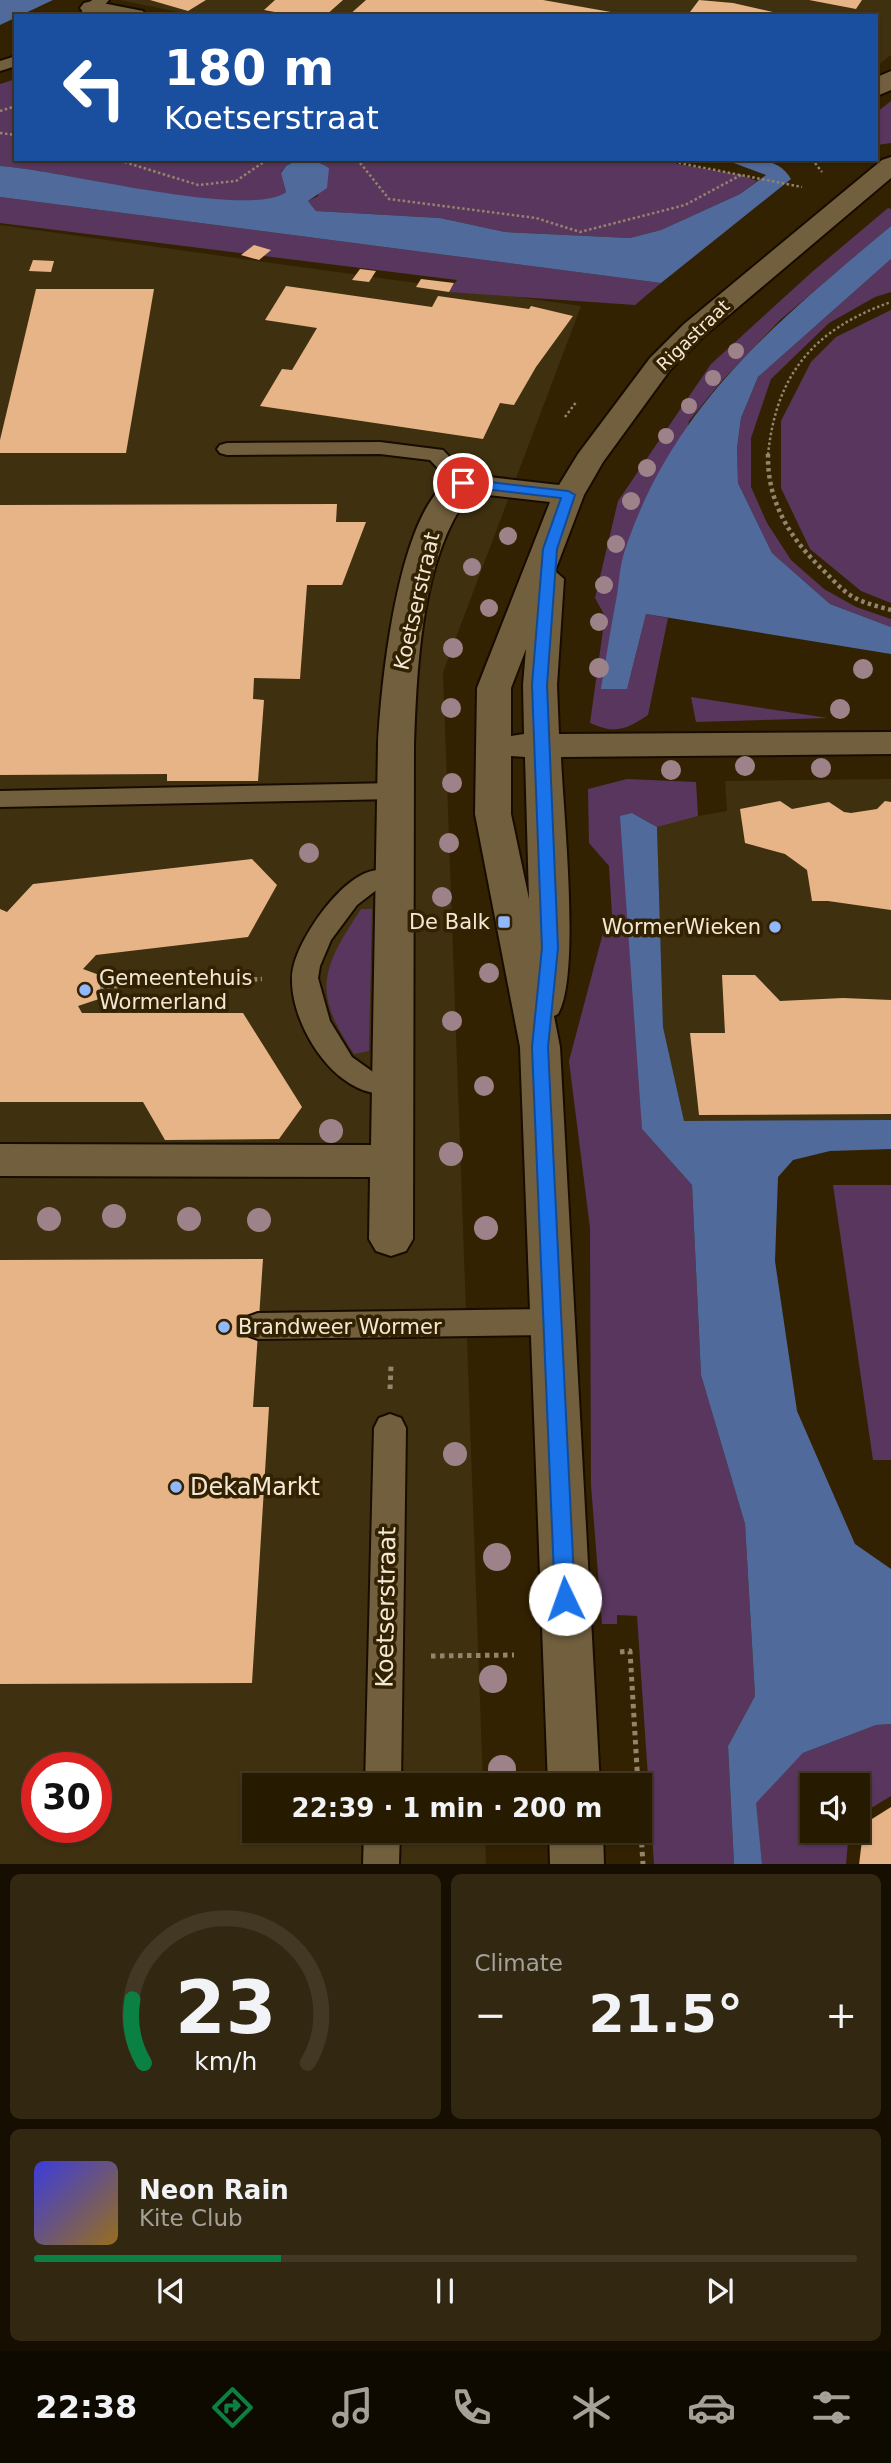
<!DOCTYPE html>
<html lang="en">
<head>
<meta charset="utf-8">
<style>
  :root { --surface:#261a01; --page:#322710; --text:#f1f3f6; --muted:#a4a199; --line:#423823; --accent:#0b8043 }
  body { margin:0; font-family:"DejaVu Sans",sans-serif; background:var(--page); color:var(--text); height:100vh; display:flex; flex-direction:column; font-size:26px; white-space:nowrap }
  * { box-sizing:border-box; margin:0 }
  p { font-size:23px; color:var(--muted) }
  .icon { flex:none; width:38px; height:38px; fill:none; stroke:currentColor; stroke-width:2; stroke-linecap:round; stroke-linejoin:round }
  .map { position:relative; height:1864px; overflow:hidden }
  .details { display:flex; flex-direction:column; gap:10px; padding:10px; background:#150e01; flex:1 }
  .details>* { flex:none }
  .guide { position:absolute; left:14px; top:14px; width:864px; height:147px; border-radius:0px; box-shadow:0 2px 5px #0004,0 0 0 2px var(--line); background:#1a4fa0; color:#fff; overflow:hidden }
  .tools { position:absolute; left:800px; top:1773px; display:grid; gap:14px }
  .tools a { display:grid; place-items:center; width:70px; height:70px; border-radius:0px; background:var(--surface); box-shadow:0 2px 5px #0004,0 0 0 2px var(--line); font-size:35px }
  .speed { position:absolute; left:21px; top:1752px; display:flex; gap:14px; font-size:35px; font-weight:700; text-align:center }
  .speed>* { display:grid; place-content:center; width:91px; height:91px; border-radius:50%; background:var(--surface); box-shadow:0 2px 5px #0004,0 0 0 2px var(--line); line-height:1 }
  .speed .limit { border:10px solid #d22; background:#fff; color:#111 }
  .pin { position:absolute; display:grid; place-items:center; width:60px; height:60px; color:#fff; margin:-30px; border:4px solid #fff; border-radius:50%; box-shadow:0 2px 7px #0007 }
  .me { position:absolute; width:77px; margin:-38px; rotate:357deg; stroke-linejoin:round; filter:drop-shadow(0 0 5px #0008) }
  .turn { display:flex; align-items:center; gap:24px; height:147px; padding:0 35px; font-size:32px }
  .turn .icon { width:91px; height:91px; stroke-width:2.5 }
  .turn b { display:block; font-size:49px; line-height:60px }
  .big { font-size:52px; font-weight:700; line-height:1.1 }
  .details .tile { flex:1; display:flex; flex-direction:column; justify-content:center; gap:10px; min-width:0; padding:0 24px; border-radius:10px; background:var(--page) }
  .details .dial { align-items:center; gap:0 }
  .dial svg { height:182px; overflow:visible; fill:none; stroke:var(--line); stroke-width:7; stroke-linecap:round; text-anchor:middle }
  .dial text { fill:var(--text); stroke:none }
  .song { display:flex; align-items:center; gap:21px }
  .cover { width:84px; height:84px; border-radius:10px; background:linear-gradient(135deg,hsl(240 70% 55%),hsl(40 70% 35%)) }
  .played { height:7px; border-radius:4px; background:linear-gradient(90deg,var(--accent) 30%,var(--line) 30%) }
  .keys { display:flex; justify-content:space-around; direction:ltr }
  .heat { display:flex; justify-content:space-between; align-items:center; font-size:38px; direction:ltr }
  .details .tiles { flex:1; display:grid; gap:10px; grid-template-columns:1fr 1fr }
  .tile:last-child { grid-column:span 2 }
  .trip { position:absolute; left:242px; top:1773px; width:410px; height:70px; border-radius:0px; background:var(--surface); box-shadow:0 2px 5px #0004,0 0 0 2px var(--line); font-weight:700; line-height:70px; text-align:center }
  .dock { display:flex; height:112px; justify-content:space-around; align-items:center; background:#0f0a00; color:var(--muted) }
  .dock .icon { width:49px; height:49px }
  .dock .current { color:var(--accent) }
  .dock b { font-size:32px; color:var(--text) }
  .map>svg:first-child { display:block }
  .built { fill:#3f3010; fill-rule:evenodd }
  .green { fill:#59365e }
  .water { fill:#506a9c }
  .building { fill:#e7b487 }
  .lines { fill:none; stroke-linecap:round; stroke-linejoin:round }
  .service-casing { stroke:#180c00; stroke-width:4 }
  .minor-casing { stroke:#180c00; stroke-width:4 }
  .path-far2 { stroke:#93856b; stroke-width:2.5; stroke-dasharray:2.5 2.5; stroke-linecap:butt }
  .path-far1 { stroke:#93856b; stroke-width:4.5; stroke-dasharray:3.5 3.5; stroke-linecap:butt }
  .path { stroke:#93856b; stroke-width:5; stroke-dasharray:4.5 4.5; stroke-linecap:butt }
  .service { fill:#715f3e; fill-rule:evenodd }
  .minor { fill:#715f3e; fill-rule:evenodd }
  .tree { fill:#9e828a }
  .route { fill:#1a73e8; stroke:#114b97; stroke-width:2 }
  .poi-dot { fill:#91b8fd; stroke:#332201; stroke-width:2.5 }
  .labels { text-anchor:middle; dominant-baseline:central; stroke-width:7; stroke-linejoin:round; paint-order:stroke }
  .far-street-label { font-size:18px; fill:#f3e8d6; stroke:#332201 }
  .street-label { font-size:21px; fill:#f3e8d6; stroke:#332201 }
  .poi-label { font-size:21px; fill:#f3e8d6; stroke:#332201; text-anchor:end }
  .near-poi-label { font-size:24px; fill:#f3e8d6; stroke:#332201; text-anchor:start }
  .near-street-label { font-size:24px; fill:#f3e8d6; stroke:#332201 }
</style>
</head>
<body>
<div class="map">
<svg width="891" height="1865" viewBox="0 0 891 1865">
  <rect width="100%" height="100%" fill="#332201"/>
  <!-- built -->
  <g class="built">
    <polygon points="120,0 891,0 891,55 877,66 877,16 197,16"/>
    <path d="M 0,225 L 581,306 L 443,672 L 483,1785 L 254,1785 L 254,1830 L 485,1831 L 486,1864 L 0,1865 ZM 37,1768 L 96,1768 L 96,1827 L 37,1827 Z"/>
    <polygon points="891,779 891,1120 684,1122 663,1027 657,827 675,820 727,811 725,781"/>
  </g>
  <!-- green -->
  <g class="green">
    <path d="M 16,79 L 16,159 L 299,159 L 286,166 L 281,172 L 286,192 C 246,222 58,169 0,166 L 0,84 Z"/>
    <polygon points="891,101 891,143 877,145 877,112"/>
    <polygon points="313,159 649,159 741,175 757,181 740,194 661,230 630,238 505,232 440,218 316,211 308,201 318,196 322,162"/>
    <polygon points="0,197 661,283 635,305 448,292 457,280 0,223"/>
    <path d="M 888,208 L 891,209 L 891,226 L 780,320 L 720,383 L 689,421 L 627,689 L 646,614 L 668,618 L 648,715 C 626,730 615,734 590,723 L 605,616 L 595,598 L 618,501 L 711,364 L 812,272 Z"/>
    <polygon points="891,259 891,292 875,297 829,323 771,379 751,438 751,487 767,523 791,560 824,589 856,607 891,619 891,627 830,604 772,553 738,483 737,448 741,418 758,377"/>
    <polygon points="891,310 891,603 861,591 810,549 781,488 781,421 811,362 836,337"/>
    <polygon points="691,697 828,718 696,722"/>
    <polygon points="627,779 696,782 698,816 657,827 632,813 642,1129 692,1185 701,1375 745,1524 755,1696 728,1746 734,1864 654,1864 637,1616 617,1615 617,1624 602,1624 591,1485 590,1228 569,1061 603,933 613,932 609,866 589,843 588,789"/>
    <path d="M 361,909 L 372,909 L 369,1051 L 354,1054 C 312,991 321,970 361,909 Z"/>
    <polygon points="833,1185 891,1185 891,1460 873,1460"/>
    <polygon points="891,1724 891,1796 858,1816 858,1785 812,1785 812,1830 849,1831 846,1864 762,1864 755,1803 803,1753 876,1725"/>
  </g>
  <!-- water -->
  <g class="water">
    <polygon points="0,0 53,0 0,25"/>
    <path d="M 299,159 L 313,159 L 329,168 L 327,188 L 308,201 L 316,211 L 440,218 L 505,232 L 630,238 L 661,230 L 740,194 L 766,175 L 723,159 C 747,159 778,155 791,179 L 661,283 L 0,197 L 0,166 C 57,169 249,220 286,192 L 281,173 L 286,166 Z"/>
    <path d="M 891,226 L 891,259 L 758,377 L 741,418 L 737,448 L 738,483 L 772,553 L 830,604 L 891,627 L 891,654 L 646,614 L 627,689 L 601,689 C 606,658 611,626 617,595 C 619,581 620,566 624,553 C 672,405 777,322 891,226 Z"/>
    <polygon points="632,813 657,827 663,1027 684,1121 891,1120 891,1149 830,1151 793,1160 778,1177 775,1261 797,1411 855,1544 891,1569 891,1724 876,1725 803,1753 756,1803 762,1864 734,1864 728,1746 755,1696 745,1524 701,1375 692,1185 642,1129 620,816"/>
  </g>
  <!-- building -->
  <g class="building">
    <polygon points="150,0 206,0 188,11"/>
    <polygon points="275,0 343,0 325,16 296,16 264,10"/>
    <polygon points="366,0 543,0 622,14 348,16"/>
    <polygon points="699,0 733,3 790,16 687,16"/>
    <polygon points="809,0 862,0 856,9"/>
    <polygon points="254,245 271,250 259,260 241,255"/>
    <polygon points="33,260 54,261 51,272 29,271"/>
    <polygon points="360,269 376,271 369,282 352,280"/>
    <polygon points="421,279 454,283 449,292 416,287"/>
    <polygon points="286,286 432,307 438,296 529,309 531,306 573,316 536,367 514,405 500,403 483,439 260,406 282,369 292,370 317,328 265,320"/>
    <polygon points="36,289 154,289 126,453 0,453 0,440"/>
    <polygon points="337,504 336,522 366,522 342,585 307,585 300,679 254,678 253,699 264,700 258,781 167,781 167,774 0,775 0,505"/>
    <polygon points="780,801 792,809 829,802 844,812 851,813 877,809 885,801 891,802 891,910 828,901 812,901 807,870 785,854 745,843 740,809"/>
    <polygon points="252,859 277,885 248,937 96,955 83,969 102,976 99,999 78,1006 82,1013 243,1013 302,1107 279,1139 165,1140 143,1102 0,1102 0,909 7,912 33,884"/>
    <polygon points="722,975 755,975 780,1001 843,998 891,1000 891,1114 699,1115 690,1033 725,1033"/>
    <polygon points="263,1259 253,1407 269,1407 252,1683 0,1684 0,1260"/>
    <polygon points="891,1807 891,1865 859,1865 864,1824"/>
  </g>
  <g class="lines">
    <!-- service casing -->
    <g class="service-casing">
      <g id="service">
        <polygon points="92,0 109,0 95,16 78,16"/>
        <polygon points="16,56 16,66 0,71 0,61"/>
        <polygon points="380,442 443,450 474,483 470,487 456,487 430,460 380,454 227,455 220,453 217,449 220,445 227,443"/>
        <polygon points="396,783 405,785 408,791 405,797 396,799 0,807 0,791"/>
        <path d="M 394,868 L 403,871 L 407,877 L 403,883 L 379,888 L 357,905 L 331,940 L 320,966 L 318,978 L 330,1021 L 352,1057 L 373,1072 L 401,1077 L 405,1084 L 401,1091 C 343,1110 291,1029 292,979 C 292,947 331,893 358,877 C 368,870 382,869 394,868 Z"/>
        <polygon points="552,1309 563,1313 567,1322 563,1331 552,1335 258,1339 247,1335 243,1326 247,1317 258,1313"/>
        <polygon points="390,1414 401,1418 406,1428 401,1785 365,1785 374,1428 379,1418"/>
        <polygon points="364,1830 400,1830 399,1865 363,1865"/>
      </g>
    </g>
    <!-- minor casing -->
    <g class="minor-casing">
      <g id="minor">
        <polygon points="92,1 143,11 146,16 96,16 84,13 80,8 84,3"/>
        <polygon points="891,71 891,90 877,96 877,77"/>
        <path d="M 891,157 L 891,178 L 704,336 L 670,370 L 603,462 L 584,495 L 555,571 L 564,579 L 557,685 L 559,734 L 891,732 L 891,754 L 561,757 C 563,810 581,975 558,1014 L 554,1016 L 560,1047 L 600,1785 L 548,1785 L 520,1047 L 475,814 L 477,688 L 550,502 L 471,493 C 421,555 417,667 414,744 L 413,1239 L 406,1251 L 391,1256 L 376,1251 L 369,1239 L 370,1177 L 0,1176 L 0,1144 L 371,1145 L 378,744 C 381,687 398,490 463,474 L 559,485 L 578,454 L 650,358 L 684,324 L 882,160 ZM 526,649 L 523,685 L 524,734 L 511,736 L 511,688 ZM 511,756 L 525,757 L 529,899 L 511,814 Z"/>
        <polygon points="549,1830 603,1830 604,1865 550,1865"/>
      </g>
    </g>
    <!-- path-far2 -->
    <g class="path-far2">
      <polyline points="0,111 16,106"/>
      <polyline points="0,133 16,135"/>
      <polyline points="115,159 198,185 236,181 268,159"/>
      <polyline points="357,159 389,199 536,218 580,232 685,205 741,175"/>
      <polyline points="659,159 802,187"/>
      <polyline points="812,159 822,172"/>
      <polyline points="565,417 577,401"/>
      <path d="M 768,455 C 776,374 814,329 891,302"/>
    </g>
    <!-- path-far1 -->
    <g class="path-far1">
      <path d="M 768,454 C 767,503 791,540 826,573 C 833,580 841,589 850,595 C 862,603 877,606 891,610"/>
      <polyline points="100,987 262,979"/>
    </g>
    <!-- path -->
    <g class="path">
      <polyline points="390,1389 391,1366"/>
      <polyline points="620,1652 630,1651 638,1785"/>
      <polyline points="431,1656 514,1655"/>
      <polyline points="639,1798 643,1865"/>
    </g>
    <!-- service -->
    <use href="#service" class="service"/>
    <!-- minor -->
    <use href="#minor" class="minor"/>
  </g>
  <!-- trees -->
  <g class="tree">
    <circle cx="736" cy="351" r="8"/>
    <circle cx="713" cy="378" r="8"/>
    <circle cx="689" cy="406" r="8"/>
    <circle cx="666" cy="436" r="8"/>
    <circle cx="647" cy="468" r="9"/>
    <circle cx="631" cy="501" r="9"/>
    <circle cx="508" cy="536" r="9"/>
    <circle cx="616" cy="544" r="9"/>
    <circle cx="472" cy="567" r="9"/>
    <circle cx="604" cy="585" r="9"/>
    <circle cx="489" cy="608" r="9"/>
    <circle cx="599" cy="622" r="9"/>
    <circle cx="453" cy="648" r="10"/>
    <circle cx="599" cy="668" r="10"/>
    <circle cx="863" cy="669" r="10"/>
    <circle cx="451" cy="708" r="10"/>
    <circle cx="840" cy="709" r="10"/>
    <circle cx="745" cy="766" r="10"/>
    <circle cx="821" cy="768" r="10"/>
    <circle cx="671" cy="770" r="10"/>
    <circle cx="452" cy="783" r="10"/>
    <circle cx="449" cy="843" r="10"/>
    <circle cx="309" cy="853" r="10"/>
    <circle cx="442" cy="897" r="10"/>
    <circle cx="489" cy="973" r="10"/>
    <circle cx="452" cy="1021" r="10"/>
    <circle cx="484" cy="1086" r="10"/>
    <circle cx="331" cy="1131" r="12"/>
    <circle cx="451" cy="1154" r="12"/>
    <circle cx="114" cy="1216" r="12"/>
    <circle cx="49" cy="1219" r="12"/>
    <circle cx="189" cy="1219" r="12"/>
    <circle cx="259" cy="1220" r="12"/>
    <circle cx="486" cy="1228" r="12"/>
    <circle cx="455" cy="1454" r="12"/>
    <circle cx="497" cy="1557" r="14"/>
    <circle cx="493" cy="1679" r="14"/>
    <circle cx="502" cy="1769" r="14"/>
  </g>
  <!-- route -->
  <polygon class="route" points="463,479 568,491 575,495 557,549 547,685 558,948 548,1047 575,1599 572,1605 565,1608 558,1605 555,1599 532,1047 542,948 532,685 543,549 561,498 459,486 459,480"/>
  <!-- markers -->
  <g class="poi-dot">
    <rect x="497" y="915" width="14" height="14" rx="3.5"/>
    <circle cx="775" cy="927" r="7"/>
    <circle cx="85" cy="990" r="7"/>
    <circle cx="224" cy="1327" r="7"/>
    <circle cx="176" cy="1487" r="7"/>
  </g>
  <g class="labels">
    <!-- far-street labels -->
    <g class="far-street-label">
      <text transform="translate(693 335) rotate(-44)">Rigastraat</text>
    </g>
    <!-- street labels -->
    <g class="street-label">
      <text transform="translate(417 601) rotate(-77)">Koetserstraat</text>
    </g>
    <!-- poi labels -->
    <g class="poi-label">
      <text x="490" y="922">De Balk</text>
      <text x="761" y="927">WormerWieken</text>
      <text x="99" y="978" text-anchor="start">Gemeentehuis<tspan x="99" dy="24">Wormerland</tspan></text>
      <text x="238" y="1327" text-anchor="start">Brandweer Wormer</text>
    </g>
    <!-- near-poi labels -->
    <g class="near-poi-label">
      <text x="190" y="1487">DekaMarkt</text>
    </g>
    <!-- near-street labels -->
    <g class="near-street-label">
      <text transform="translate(386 1607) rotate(-89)">Koetserstraat</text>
    </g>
  </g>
</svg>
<div class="tools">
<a><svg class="icon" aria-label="sound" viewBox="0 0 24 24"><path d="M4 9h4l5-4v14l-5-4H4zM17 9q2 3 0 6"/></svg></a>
</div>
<div class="speed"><div class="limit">30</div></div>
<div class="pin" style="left:463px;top:483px;background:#d93025"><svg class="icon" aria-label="arrive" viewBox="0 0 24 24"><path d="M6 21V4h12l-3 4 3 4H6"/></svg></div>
<svg class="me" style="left:565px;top:1599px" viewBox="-20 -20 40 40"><circle r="19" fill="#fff"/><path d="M0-13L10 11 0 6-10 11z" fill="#1a73e8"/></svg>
<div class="trip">22:39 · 1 min · 200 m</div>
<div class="guide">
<div class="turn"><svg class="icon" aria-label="left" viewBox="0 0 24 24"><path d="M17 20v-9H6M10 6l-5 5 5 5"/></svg><div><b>180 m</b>Koetserstraat</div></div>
</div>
</div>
<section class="details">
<div class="tiles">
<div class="tile dial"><svg viewBox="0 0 100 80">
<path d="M14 69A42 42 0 1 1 86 69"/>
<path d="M14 69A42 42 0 0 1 9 41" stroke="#0b8043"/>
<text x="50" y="56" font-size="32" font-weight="700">23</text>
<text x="50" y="72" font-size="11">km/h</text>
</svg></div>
<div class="tile"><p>Climate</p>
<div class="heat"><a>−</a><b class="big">21.5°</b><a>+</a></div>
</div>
<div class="tile">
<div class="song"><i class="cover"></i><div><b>Neon Rain</b><p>Kite Club</p></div></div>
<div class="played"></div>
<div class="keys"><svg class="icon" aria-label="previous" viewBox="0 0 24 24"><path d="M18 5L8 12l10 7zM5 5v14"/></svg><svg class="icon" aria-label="pause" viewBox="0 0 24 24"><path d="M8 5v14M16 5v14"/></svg><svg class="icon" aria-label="next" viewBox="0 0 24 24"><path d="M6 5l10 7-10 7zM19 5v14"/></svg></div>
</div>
</div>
</section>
<nav class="dock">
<b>22:38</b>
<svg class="icon current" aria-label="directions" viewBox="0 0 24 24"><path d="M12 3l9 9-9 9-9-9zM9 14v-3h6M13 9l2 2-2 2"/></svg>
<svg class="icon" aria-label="music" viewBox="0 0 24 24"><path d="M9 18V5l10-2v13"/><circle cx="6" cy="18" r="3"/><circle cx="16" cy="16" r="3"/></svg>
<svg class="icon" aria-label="phone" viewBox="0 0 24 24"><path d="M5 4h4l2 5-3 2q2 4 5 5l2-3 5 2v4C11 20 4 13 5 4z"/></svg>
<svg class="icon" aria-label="climate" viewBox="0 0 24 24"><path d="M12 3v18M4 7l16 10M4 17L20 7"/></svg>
<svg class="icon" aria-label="car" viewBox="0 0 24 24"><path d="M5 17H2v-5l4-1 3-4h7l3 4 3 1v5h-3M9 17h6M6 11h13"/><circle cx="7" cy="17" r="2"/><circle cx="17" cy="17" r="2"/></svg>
<svg class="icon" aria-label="filters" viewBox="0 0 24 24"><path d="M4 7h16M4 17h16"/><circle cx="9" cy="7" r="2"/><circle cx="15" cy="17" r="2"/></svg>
</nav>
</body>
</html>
